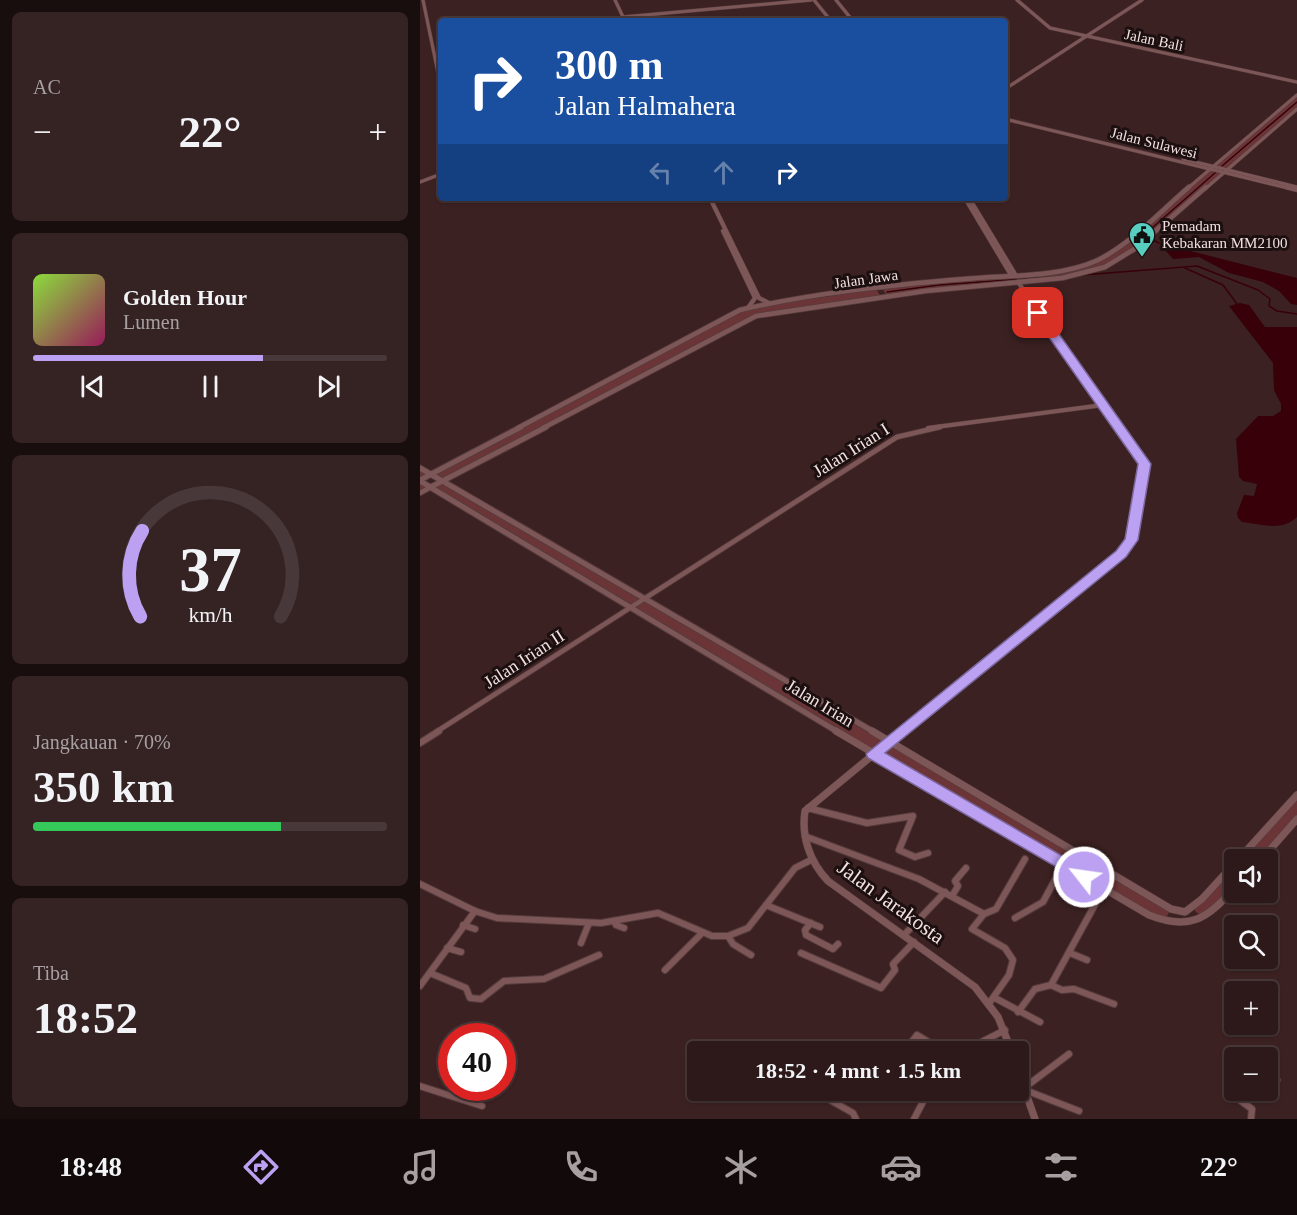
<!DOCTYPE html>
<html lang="id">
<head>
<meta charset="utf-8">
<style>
  :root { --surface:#2d191a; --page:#352223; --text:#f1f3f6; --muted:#a7a0a2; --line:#483839; --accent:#bca0f2 }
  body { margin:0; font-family:Georgia,serif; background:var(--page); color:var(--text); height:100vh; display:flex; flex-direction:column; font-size:22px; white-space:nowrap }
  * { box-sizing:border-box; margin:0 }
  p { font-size:20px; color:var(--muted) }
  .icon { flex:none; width:33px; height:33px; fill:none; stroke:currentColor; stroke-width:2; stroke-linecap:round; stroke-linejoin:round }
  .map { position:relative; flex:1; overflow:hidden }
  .drawer { display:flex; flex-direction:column; gap:12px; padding:12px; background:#190e0e; width:420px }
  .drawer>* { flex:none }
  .top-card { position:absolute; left:18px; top:18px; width:570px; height:183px; border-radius:6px; box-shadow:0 2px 4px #0004,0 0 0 2px var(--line); background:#1a4fa0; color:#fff; overflow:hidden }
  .tools { position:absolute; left:804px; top:849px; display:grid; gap:12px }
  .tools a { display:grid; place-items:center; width:54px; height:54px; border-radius:6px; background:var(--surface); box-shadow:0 2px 4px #0004,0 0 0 2px var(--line); font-size:30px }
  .speed { position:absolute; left:18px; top:1023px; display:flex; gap:12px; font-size:30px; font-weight:700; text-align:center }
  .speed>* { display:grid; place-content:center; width:78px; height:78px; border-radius:50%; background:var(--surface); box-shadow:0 2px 4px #0004,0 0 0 2px var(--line); line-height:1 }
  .speed .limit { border:9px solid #d22; background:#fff; color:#111 }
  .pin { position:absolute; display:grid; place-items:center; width:51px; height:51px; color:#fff; margin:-26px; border-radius:12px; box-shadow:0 3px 9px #0006 }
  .me { position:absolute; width:66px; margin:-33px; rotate:300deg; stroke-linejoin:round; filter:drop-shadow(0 0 4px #0008) }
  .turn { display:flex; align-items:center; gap:21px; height:126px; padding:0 18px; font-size:27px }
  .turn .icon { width:78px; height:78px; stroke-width:2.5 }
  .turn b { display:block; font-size:42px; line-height:51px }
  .lanes { display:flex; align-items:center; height:57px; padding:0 18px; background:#0003; justify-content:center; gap:30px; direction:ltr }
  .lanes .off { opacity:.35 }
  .big { font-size:45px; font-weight:800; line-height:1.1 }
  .drawer .card { flex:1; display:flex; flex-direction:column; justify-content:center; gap:9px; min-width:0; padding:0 21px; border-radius:9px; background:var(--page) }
  .drawer .dial { align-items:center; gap:0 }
  .dial svg { height:156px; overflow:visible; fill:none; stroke:var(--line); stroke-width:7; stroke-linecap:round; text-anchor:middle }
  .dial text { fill:var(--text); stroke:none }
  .song { display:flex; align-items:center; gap:18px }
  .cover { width:72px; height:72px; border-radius:9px; background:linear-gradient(135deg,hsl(90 70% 55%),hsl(330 70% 35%)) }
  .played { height:6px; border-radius:3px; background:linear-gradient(90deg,var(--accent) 65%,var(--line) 65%) }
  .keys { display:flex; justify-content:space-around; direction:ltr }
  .heat { display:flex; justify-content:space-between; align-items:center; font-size:33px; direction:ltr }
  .charge { height:9px; border-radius:4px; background:linear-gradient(90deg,#34c759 70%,var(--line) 0) }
  .trip { position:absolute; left:267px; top:1041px; width:342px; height:60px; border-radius:6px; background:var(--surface); box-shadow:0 2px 4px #0004,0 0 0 2px var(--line); font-weight:800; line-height:60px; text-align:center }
  .tabs { display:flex; height:96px; justify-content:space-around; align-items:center; background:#120a0a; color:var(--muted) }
  .tabs .icon { width:42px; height:42px }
  .tabs .on { color:var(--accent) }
  .tabs b { font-size:27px; color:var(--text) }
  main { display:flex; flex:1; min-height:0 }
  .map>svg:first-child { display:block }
  .green { fill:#6b3537 }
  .water { fill:#380008 }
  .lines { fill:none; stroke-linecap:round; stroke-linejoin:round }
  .stream { stroke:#380008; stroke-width:1.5 }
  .minor-far3-casing { stroke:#563c3d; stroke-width:4 }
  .minor-far2-casing { stroke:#563c3d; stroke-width:5 }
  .minor-far1-casing { stroke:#563c3d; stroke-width:6 }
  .minor-casing { stroke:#563c3d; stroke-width:8 }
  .tertiary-far3-casing { stroke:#563c3d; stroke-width:4 }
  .tertiary-far2-casing { stroke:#563c3d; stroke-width:6 }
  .tertiary-far1-casing { stroke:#563c3d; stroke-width:7 }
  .tertiary-casing { stroke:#563c3d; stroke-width:8 }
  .minor-far3 { stroke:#7d5758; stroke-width:3 }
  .minor-far2 { stroke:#7d5758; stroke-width:4 }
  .minor-far1 { stroke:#7d5758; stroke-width:4.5 }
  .minor { stroke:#7d5758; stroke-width:6 }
  .tertiary-far3 { stroke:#7d5758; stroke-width:3 }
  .tertiary-far2 { stroke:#7d5758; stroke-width:4.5 }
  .tertiary-far1 { stroke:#7d5758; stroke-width:5 }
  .tertiary { stroke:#7d5758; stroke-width:7 }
  .route { fill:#bca0f2; stroke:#7a689d; stroke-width:1.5 }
  .labels { text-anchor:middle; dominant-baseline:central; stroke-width:6; stroke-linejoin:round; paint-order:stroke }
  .far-street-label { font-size:15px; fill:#f3e0e0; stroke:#1b0f0f }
  .far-poi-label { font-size:15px; fill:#f3e0e0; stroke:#1b0f0f; text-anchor:start }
  .street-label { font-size:18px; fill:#f3e0e0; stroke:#1b0f0f }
  .near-street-label { font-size:21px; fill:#f3e0e0; stroke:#1b0f0f }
</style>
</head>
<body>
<main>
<section class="drawer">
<div class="card"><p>AC</p>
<div class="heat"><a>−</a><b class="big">22°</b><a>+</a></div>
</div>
<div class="card">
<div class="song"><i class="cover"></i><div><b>Golden Hour</b><p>Lumen</p></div></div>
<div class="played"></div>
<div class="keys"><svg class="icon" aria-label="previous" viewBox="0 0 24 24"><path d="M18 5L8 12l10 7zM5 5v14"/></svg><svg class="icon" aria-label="pause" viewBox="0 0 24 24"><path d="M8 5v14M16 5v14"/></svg><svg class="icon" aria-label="next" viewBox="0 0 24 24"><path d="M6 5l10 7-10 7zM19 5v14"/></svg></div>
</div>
<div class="card dial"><svg viewBox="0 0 100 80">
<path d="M14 69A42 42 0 1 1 86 69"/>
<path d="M14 69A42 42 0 0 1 15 25" stroke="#bca0f2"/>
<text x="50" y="56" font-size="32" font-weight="700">37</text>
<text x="50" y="72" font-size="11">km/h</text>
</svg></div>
<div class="card"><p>Jangkauan · 70%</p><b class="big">350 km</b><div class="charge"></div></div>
<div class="card"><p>Tiba</p><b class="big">18:52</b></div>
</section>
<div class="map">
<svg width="877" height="1119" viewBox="0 0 877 1119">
  <rect width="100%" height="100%" fill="#3c2122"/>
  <!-- green -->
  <g class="green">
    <polygon points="877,95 877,109 807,170 793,166"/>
    <polygon points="790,169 804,173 704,258 663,274 467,296 462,288 630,272 675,261 696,249"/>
    <polygon points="456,289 461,297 344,314 23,481 373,686 749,912 746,918 738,919 11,487 0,493 0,481 11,487 22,481 11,474 0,481 0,468 12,474 320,310"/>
    <polygon points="877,795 877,819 841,859 818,860"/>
    <polygon points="814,864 814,889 781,916 773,909"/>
  </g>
  <!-- water -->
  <g class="water">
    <polygon points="739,243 877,278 877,305 871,304 859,291 843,282 809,273 779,257 753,259"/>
    <path d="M 820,303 L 829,305 L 845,327 L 877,327 L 877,517 C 862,532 841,524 822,522 L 818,518 L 817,513 L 824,495 L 834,496 L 837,484 L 823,481 L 819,477 L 816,439 L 838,416 L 853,416 L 861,411 L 861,404 L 854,390 L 853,363 L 809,306 Z"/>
  </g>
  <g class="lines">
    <!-- stream -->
    <g class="stream">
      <polyline points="802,166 877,102"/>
      <polyline points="724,235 796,172"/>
      <polyline points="731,239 739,243"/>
      <polyline points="765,268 803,285 817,304"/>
      <polyline points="662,275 777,266 838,290 850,299 849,306 857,311 877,314"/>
      <polyline points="467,292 519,285 630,277"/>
    </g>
    <!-- minor-far3 casing -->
    <g class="minor-far3-casing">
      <g id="minor-far3">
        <polyline points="3,0 21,87"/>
        <polyline points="195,0 205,21"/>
        <polyline points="394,0 411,21"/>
        <polyline points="416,0 433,21"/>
        <polyline points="597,0 630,28 877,82"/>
        <polyline points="203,17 391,0"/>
        <polyline points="585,89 722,0"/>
        <polyline points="585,119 872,189"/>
        <polyline points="763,159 877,187"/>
        <polyline points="0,182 21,174"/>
      </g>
    </g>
    <!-- minor-far2 casing -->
    <g class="minor-far2-casing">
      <g id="minor-far2">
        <polyline points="866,187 877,190"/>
        <polyline points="290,198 339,298 349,303"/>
        <polyline points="545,198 591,275"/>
        <polyline points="549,198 595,274"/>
        <polyline points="303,231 335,298 328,308"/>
        <polyline points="598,282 699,428"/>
        <polyline points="508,428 683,405"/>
      </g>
    </g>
    <!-- minor-far1 casing -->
    <g class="minor-far1-casing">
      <g id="minor-far1">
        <polyline points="0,493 11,487"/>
        <polyline points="16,732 477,437 520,427"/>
        <polyline points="481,732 709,546 714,531 724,464 698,427"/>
      </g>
    </g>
    <!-- minor casing -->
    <g class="minor-casing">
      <g id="minor">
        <polyline points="0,743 19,731"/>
        <polyline points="454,754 482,731"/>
        <polyline points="388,808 447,823 493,816 479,850 495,857 508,853"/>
        <polyline points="387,837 499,879 564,914 552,929 585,948 593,960 589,975 570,1002"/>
        <polyline points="0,884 55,911 77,918 181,923 238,913 292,936 308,936 328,928 375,868 391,860"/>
        <polyline points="532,896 538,886 535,881 546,868"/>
        <polyline points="346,905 400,927"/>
        <polyline points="564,914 576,909 605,859"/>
        <polyline points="595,918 623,902 643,865"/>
        <polyline points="194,921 196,925 204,928"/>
        <polyline points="391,923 385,930 386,935 413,949 418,944"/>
        <polyline points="43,925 55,929"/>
        <polyline points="485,934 525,892"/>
        <polyline points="308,936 313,944 331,955"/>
        <polyline points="161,943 169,923"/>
        <polyline points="27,948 41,952"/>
        <polyline points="381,953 461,988 475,970 473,964 494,942"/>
        <polyline points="650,953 667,960"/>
        <polyline points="245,970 282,933"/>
        <polyline points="10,973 46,988 50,998 61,999 84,981 124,979 179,955"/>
        <polyline points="631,985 642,990 654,989 694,1004"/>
        <polyline points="0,986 55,911"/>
        <polyline points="575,998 620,1022"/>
        <polyline points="598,1012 615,989 631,985 684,888"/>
        <polyline points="484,1052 497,1035 520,1049"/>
        <polyline points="542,1052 585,1030"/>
        <polyline points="848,1072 857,1080"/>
        <polyline points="0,1086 62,1106"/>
        <polyline points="814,1086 810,1093 832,1109 831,1119"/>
        <polyline points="604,1088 649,1054"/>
        <polyline points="605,1090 659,1111"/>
        <polyline points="410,1100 433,1113 436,1119"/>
        <polyline points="494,1119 505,1098 505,1090"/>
      </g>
    </g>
    <!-- tertiary-far3 casing -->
    <g class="tertiary-far3-casing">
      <g id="tertiary-far3">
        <polyline points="767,189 877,95"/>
        <polyline points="785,189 877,109"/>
      </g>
    </g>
    <!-- tertiary-far2 casing -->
    <g class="tertiary-far2-casing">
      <g id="tertiary-far2">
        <polyline points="712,235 727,239"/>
        <path d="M 98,428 L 320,310 C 393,293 471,285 545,279 C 587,275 637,278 676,261 C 710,245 740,212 769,187"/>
        <polyline points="123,428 336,316 505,291 642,278 685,267 716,248 786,187"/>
      </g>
    </g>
    <!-- tertiary-far1 casing -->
    <g class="tertiary-far1-casing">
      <g id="tertiary-far1">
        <polyline points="0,468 454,732"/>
        <polyline points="0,480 101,427"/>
        <polyline points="0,481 418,732"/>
        <polyline points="11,487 126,427"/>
      </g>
    </g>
    <!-- tertiary casing -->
    <g class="tertiary-casing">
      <g id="tertiary">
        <path d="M 416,731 L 729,915 C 770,931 786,919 814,889"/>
        <polyline points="452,731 751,909 765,912 782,899 814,864"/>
        <path d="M 454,754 L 385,811 C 381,837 390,862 408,881 L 555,987 L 578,1017 L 592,1052"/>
        <polyline points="818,860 877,795"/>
        <polyline points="841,860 877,819"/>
        <polyline points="598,1071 615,1119"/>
      </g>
    </g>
    <!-- minor-far3 -->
    <use href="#minor-far3" class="minor-far3"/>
    <!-- minor-far2 -->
    <use href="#minor-far2" class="minor-far2"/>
    <!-- minor-far1 -->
    <use href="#minor-far1" class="minor-far1"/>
    <!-- minor -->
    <use href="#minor" class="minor"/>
    <!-- tertiary-far3 -->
    <use href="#tertiary-far3" class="tertiary-far3"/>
    <!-- tertiary-far2 -->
    <use href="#tertiary-far2" class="tertiary-far2"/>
    <!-- tertiary-far1 -->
    <use href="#tertiary-far1" class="tertiary-far1"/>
    <!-- tertiary -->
    <use href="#tertiary" class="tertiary"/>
  </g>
  <!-- route -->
  <polygon class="route" points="614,310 622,310 731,464 718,540 706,557 465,753 670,872 672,877 670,881 664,883 448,758 446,754 696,551 705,539 718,464 612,313"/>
  <!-- icons -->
  <defs>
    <g id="civic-pin" transform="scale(1.35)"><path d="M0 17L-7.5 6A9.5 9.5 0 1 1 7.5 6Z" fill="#58cec0" stroke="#1b0f0f"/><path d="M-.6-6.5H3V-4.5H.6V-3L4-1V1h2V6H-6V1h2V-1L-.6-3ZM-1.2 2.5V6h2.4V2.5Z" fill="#111"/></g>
  </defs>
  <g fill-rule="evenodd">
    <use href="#civic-pin" x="722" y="235"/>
  </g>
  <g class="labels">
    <!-- far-street labels -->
    <g class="far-street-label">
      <text transform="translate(734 40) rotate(12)">Jalan Bali</text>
      <text transform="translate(734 143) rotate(14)">Jalan Sulawesi</text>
      <text transform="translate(446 279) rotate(-8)">Jalan Jawa</text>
    </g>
    <!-- far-poi labels -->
    <g class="far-poi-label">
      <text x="742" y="226">Pemadam<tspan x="742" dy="17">Kebakaran MM2100</tspan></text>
    </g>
    <!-- street labels -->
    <g class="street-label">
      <text transform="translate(431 450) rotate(-32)">Jalan Irian I</text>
      <text transform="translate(104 659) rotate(-33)">Jalan Irian II</text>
      <text transform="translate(400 703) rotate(31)">Jalan Irian</text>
    </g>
    <!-- near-street labels -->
    <g class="near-street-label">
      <text transform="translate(471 902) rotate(36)">Jalan Jarakosta</text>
    </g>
  </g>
</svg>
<div class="tools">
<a><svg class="icon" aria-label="sound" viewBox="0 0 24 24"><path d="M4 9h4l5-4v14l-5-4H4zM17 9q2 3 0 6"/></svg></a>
<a><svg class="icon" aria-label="search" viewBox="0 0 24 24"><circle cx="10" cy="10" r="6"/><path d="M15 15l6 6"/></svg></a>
<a>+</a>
<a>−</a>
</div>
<div class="speed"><div class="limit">40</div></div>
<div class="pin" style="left:618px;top:313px;background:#d93025"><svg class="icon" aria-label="arrive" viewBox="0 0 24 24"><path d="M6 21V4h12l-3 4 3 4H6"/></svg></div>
<svg class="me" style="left:664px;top:877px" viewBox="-20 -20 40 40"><circle r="17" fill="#bca0f2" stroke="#fff" stroke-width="3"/><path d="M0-11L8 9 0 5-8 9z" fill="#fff"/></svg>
<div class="trip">18:52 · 4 mnt · 1.5 km</div>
<div class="top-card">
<div class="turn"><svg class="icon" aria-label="right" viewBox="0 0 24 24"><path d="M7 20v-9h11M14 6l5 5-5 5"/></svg><div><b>300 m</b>Jalan Halmahera</div></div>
<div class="lanes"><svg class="icon off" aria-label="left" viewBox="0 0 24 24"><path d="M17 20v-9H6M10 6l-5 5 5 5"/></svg><svg class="icon off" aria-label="ahead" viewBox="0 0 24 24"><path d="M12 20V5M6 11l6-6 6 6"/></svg><svg class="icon" aria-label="right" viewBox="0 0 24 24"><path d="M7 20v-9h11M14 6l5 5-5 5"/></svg></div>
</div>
</div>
</main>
<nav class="tabs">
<b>18:48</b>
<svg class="icon on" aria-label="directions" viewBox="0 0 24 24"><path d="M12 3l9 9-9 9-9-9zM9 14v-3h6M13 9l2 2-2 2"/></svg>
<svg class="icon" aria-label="music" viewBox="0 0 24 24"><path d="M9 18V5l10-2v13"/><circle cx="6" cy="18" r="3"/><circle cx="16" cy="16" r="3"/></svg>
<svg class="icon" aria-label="phone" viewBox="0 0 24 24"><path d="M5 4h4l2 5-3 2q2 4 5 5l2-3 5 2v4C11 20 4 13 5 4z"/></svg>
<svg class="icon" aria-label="climate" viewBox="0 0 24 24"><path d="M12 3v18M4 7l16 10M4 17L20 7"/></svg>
<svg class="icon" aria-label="car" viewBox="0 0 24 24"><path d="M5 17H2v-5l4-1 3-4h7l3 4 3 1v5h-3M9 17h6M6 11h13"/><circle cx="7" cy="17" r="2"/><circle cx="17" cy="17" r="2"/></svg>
<svg class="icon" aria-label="filters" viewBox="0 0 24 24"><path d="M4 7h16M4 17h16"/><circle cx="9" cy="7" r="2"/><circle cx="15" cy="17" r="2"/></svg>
<b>22°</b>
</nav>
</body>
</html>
